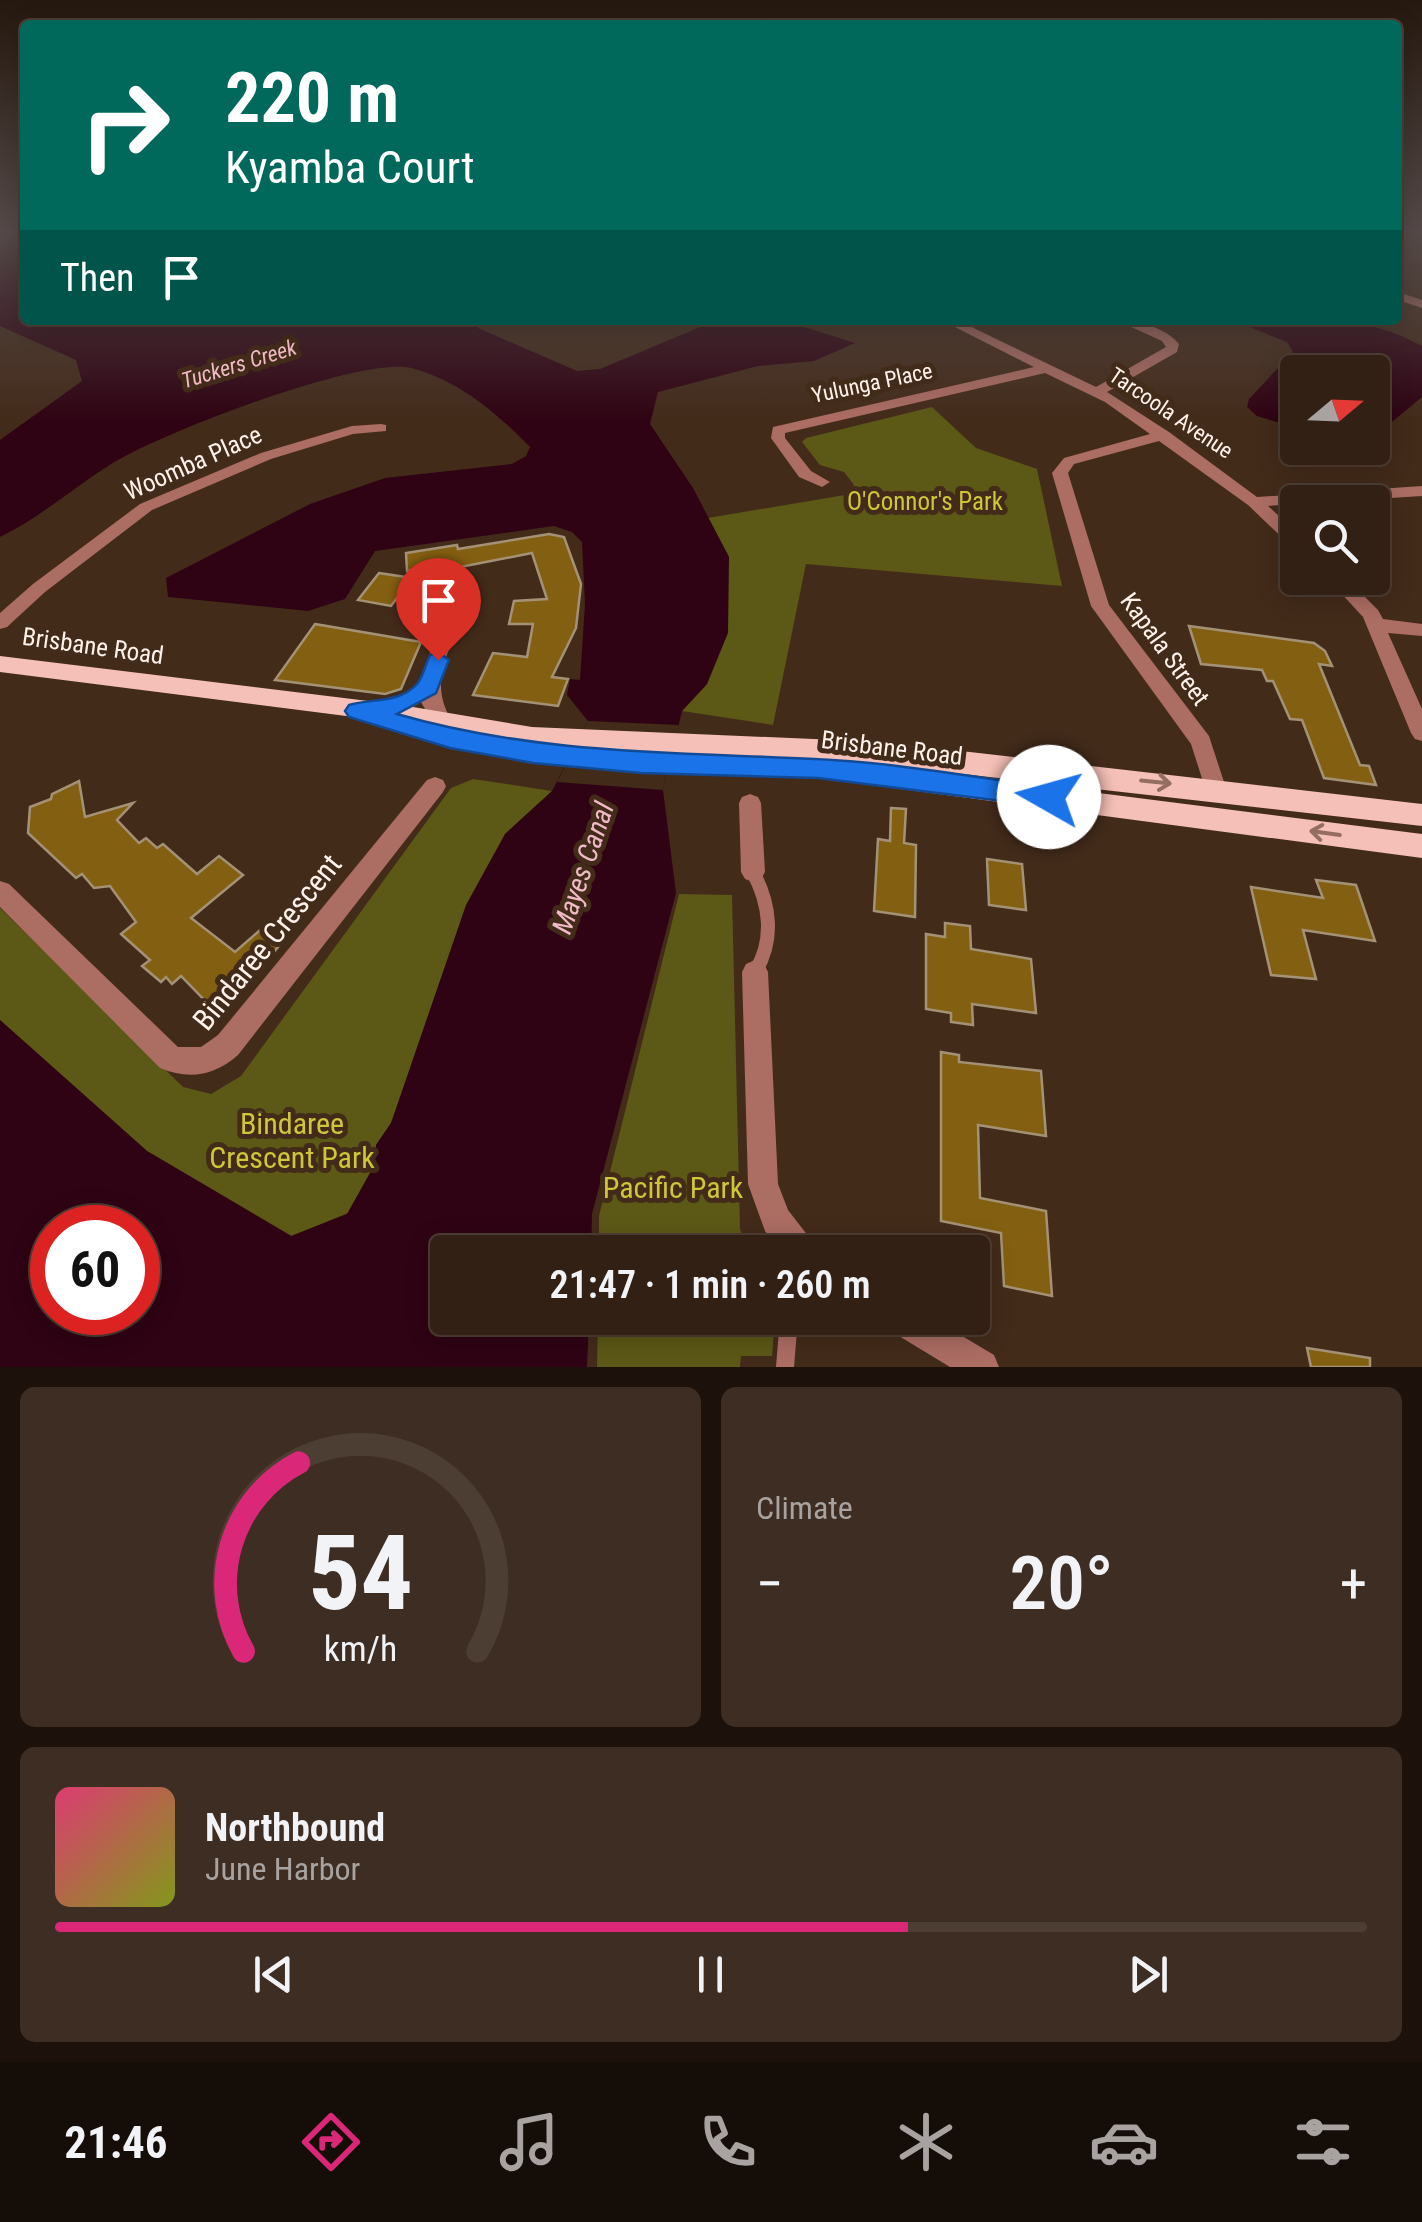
<!DOCTYPE html>
<html lang="en">
<head>
<meta charset="utf-8">
<style>
  :root { --surface:#322014; --page:#3d2d22; --text:#f1f3f6; --muted:#a8a3a0; --line:#4d3e34; --accent:#db2777 }
  body { margin:0; font-family:"Roboto Condensed",sans-serif; background:var(--page); color:var(--text); height:100vh; display:flex; flex-direction:column; font-size:38px; white-space:nowrap }
  * { box-sizing:border-box; margin:0 }
  p { font-size:32px; color:var(--muted) }
  .icon { flex:none; width:55px; height:55px; fill:none; stroke:currentColor; stroke-width:2; stroke-linecap:round; stroke-linejoin:round }
  .map { position:relative; height:1367px; overflow:hidden }
  .sheet { display:flex; flex-direction:column; gap:20px; padding:20px; background:#1c120b; flex:1 }
  .sheet>* { flex:none }
  .hud { position:absolute; left:20px; top:20px; width:1382px; height:305px; border-radius:10px; box-shadow:0 5px 25px #0003,0 0 0 2px var(--line); background:#00695c; color:#fff; overflow:hidden }
  .needle { width:65px; rotate:71deg }
  .tools { position:absolute; left:1280px; top:355px; display:grid; gap:20px }
  .tools a { display:grid; place-items:center; width:110px; height:110px; border-radius:10px; background:var(--surface); box-shadow:0 5px 25px #0003,0 0 0 2px var(--line); font-size:50px }
  .speed { position:absolute; left:30px; top:1205px; display:flex; gap:20px; font-size:50px; font-weight:700; text-align:center }
  .speed>* { display:grid; place-content:center; width:130px; height:130px; border-radius:50%; background:var(--surface); box-shadow:0 5px 25px #0003,0 0 0 2px var(--line); line-height:1 }
  .speed .limit { border:15px solid #d22; background:#fff; color:#111 }
  .pin { position:absolute; display:grid; place-items:center; width:85px; height:85px; color:#fff; margin:-102px -42px; border-radius:50% 50% 50% 0; rotate:-45deg; box-shadow:0 0 10px #0007 }
  .pin .icon { rotate:45deg }
  .me { position:absolute; width:110px; margin:-55px; rotate:277deg; stroke-linejoin:round; filter:drop-shadow(0 0 8px #0008) }
  .turn { display:flex; align-items:center; gap:35px; height:210px; padding:0 40px; font-size:45px }
  .turn .icon { width:130px; height:130px; stroke-width:2.5 }
  .turn b { display:block; font-size:70px; line-height:85px }
  .then { display:flex; align-items:center; height:95px; padding:0 40px; background:#0003; gap:20px; font-size:38px }
  .big { font-size:75px; font-weight:600; line-height:1.1 }
  .sheet .widget { flex:1; display:flex; flex-direction:column; justify-content:center; gap:15px; min-width:0; padding:0 35px; border-radius:15px; background:var(--page) }
  .sheet .dial { align-items:center; gap:0 }
  .dial svg { height:260px; overflow:visible; fill:none; stroke:var(--line); stroke-width:7; stroke-linecap:round; text-anchor:middle }
  .dial text { fill:var(--text); stroke:none }
  .song { display:flex; align-items:center; gap:30px }
  .cover { width:120px; height:120px; border-radius:15px; background:linear-gradient(135deg,hsl(340 70% 55%),hsl(70 70% 35%)) }
  .played { height:10px; border-radius:5px; background:linear-gradient(90deg,var(--accent) 65%,var(--line) 65%) }
  .keys { display:flex; justify-content:space-around; direction:ltr }
  .heat { display:flex; justify-content:space-between; align-items:center; font-size:55px; direction:ltr }
  .sheet .tiles { flex:1; display:grid; gap:20px; grid-template-columns:1fr 1fr }
  .widget:last-child { grid-column:span 2 }
  .trip { position:absolute; left:430px; top:1235px; width:560px; height:100px; border-radius:10px; background:var(--surface); box-shadow:0 5px 25px #0003,0 0 0 2px var(--line); font-weight:600; line-height:100px; text-align:center }
  .dock { display:flex; height:160px; justify-content:space-around; align-items:center; background:#140d08; color:var(--muted) }
  .dock .icon { width:70px; height:70px }
  .dock .on { color:var(--accent) }
  .dock b { font-size:45px; color:var(--text) }
  .map>svg:first-child { display:block }
  .green { fill:#5c5816 }
  .water { fill:#2f0313; fill-rule:evenodd }
  .pier { fill:#432b1a }
  .building { fill:#835f11; stroke:#a49276; stroke-width:2.5 }
  .lines { fill:none; stroke-linecap:round; stroke-linejoin:round }
  .service-far1 { stroke:#ac6d63; stroke-width:14 }
  .service { stroke:#ac6d63; stroke-width:18 }
  .minor { fill:#ac6d63; fill-rule:evenodd }
  .tertiary { fill:#ac6d63; fill-rule:evenodd }
  .primary { fill:#f5c0b7; fill-rule:evenodd }
  .oneway { stroke:#936e61 }
  .route { fill:#1a73e8; stroke:#114b97; stroke-width:2.5 }
  .labels { text-anchor:middle; dominant-baseline:central; stroke-width:10; stroke-linejoin:round; paint-order:stroke }
  .far-water-label { font-size:22px; font-style:italic; fill:#efbbc7; stroke:#432b1a }
  .far-street-label { font-size:22px; fill:#fff2ea; stroke:#432b1a }
  .street-label { font-size:25px; fill:#fff2ea; stroke:#432b1a }
  .park-label { font-size:25px; fill:#cfc63a; stroke:#432b1a }
  .water-label { font-size:28px; font-style:italic; fill:#efbbc7; stroke:#432b1a }
  .near-street-label { font-size:30px; fill:#fff2ea; stroke:#432b1a }
  .near-park-label { font-size:30px; fill:#cfc63a; stroke:#432b1a }
</style>
</head>
<body>
<div class="map">
<svg width="1422" height="1367" viewBox="0 0 1422 1367">
  <rect width="100%" height="100%" fill="#432b1a"/>
  <!-- green -->
  <g class="green">
    <polygon points="932,407 976,448 1037,469 1062,586 806,564 773,725 682,711 707,684 729,557 708,518 845,495 854,485 844,472 820,465 802,442 806,438"/>
    <polygon points="473,779 552,791 505,834 391,1123 376,1145 375,1164 348,1213 292,1236 147,1151 0,1020 0,908 183,1087 211,1094 241,1076 451,788"/>
    <polygon points="679,894 732,895 740,1229 750,1252 599,1252 599,1216"/>
    <polygon points="598,1318 775,1318 772,1356 741,1356 740,1367 597,1367"/>
  </g>
  <!-- water -->
  <g class="water">
    <path d="M 22,230 L 25,230 L 25,320 L 181,320 C 222,333 257,323 298,320 C 358,316 419,320 479,320 L 478,328 L 577,371 L 600,369 L 717,320 L 782,320 L 855,343 L 814,361 L 758,366 L 658,392 L 650,424 L 693,488 L 729,557 L 728,633 L 707,684 L 682,711 L 663,790 L 676,893 L 592,1214 L 591,1252 L 448,1252 L 448,1318 L 589,1318 L 587,1367 L 0,1367 L 0,1020 L 147,1151 L 291,1236 L 347,1214 L 375,1164 L 376,1145 L 391,1123 L 466,905 L 505,834 L 552,791 L 588,721 L 567,695 L 570,679 L 580,680 L 585,604 L 582,542 L 572,532 L 554,526 L 375,551 L 345,599 L 308,611 L 168,597 L 166,578 L 310,504 L 385,478 L 512,464 L 526,456 L 530,447 C 497,413 458,380 411,368 C 360,356 155,435 108,466 C 72,489 39,518 0,537 L 0,440 L 82,381 L 76,360 L 0,326 L 0,248 ZM 52,1228 L 138,1228 L 138,1312 L 52,1312 Z"/>
    <path d="M 1232,320 C 1301,320 1359,311 1422,346 L 1422,397 L 1387,426 L 1373,428 L 1372,372 L 1298,372 L 1297,428 L 1257,416 L 1247,407 L 1249,399 L 1293,352 L 1287,342 Z"/>
  </g>
  <!-- pier -->
  <polygon class="pier" points="588,721 679,725 663,790 557,782"/>
  <!-- building -->
  <g class="building">
    <polygon points="549,534 564,537 581,584 576,628 552,677 568,679 558,706 473,695 493,653 527,657 533,624 509,624 514,601 547,599 532,553 440,571 440,565 407,571 406,553 457,545 458,549"/>
    <polygon points="379,573 412,578 391,606 358,600"/>
    <polygon points="315,624 421,642 401,689 385,694 275,680"/>
    <polygon points="1189,626 1314,643 1325,651 1332,666 1319,664 1360,765 1369,766 1376,785 1324,778 1302,720 1290,719 1273,681 1267,681 1262,670 1201,664"/>
    <polygon points="79,781 85,817 133,803 117,820 139,843 146,838 157,848 163,844 197,874 219,856 243,875 191,918 235,952 268,923 283,932 278,939 283,941 244,988 216,1012 181,976 172,984 166,977 161,982 142,966 150,960 121,934 136,922 110,886 94,888 82,874 76,878 28,833 30,807 51,799 52,794"/>
    <polygon points="891,808 906,809 904,843 916,845 915,917 874,911 878,839 890,841"/>
    <polygon points="987,859 1022,864 1026,910 989,905"/>
    <polygon points="1316,880 1356,885 1375,941 1303,930 1316,979 1271,975 1251,887 1323,898"/>
    <polygon points="945,923 970,926 971,949 1031,959 1036,1013 972,1004 973,1025 951,1022 951,1013 926,1009 926,934 945,937"/>
    <polygon points="941,1052 959,1055 959,1062 1041,1071 1046,1136 978,1125 980,1198 1046,1211 1052,1296 1004,1286 1001,1233 941,1221"/>
    <polygon points="1307,1348 1370,1358 1370,1367 1311,1367"/>
  </g>
  <g class="lines">
    <!-- service-far1 -->
    <path class="service-far1" d="M 753,872 C 770,904 775,940 755,972"/>
    <!-- service -->
    <polyline class="service" points="785,1367 789,1318"/>
    <!-- minor -->
    <g class="minor">
      <polygon points="1398,292 1422,300 1422,308 1398,300"/>
      <path d="M 941,320 L 957,320 L 1096,387 L 1166,347 L 1162,341 L 1116,320 C 1137,320 1165,327 1179,344 L 1177,352 L 1107,392 L 1169,432 L 1257,497 L 1422,486 L 1422,496 L 1268,506 L 1298,533 L 1298,548 L 1292,547 L 1248,505 L 1159,441 L 1074,464 L 1068,473 L 1109,605 L 1209,736 L 1226,788 L 1223,794 L 1215,797 L 1207,794 L 1191,744 L 1091,606 L 1052,473 L 1064,458 L 1150,434 L 1105,402 L 1045,373 L 785,433 L 785,438 L 811,471 L 830,482 L 822,487 L 799,477 L 771,438 L 773,427 L 1034,367 Z"/>
      <polygon points="381,424 386,425 386,431 353,434 271,459 152,510 45,592 7,627 0,629 0,613 33,584 140,504 261,453 352,426"/>
      <polygon points="1327,578 1346,578 1378,610 1383,619 1422,624 1422,636 1388,633 1422,709 1422,741 1415,739 1411,733 1363,617"/>
      <path d="M 455,598 L 464,604 C 454,651 425,677 453,723 L 450,728 L 436,728 L 421,702 C 408,711 385,722 369,717 L 366,712 L 369,707 L 397,699 L 420,683 L 446,604 Z"/>
      <path d="M 435,777 L 443,780 L 446,786 L 443,792 L 238,1055 C 214,1076 189,1080 160,1068 L 0,907 L 0,881 L 9,884 L 178,1047 L 201,1047 L 218,1035 L 427,780 Z"/>
      <polygon points="750,794 758,797 761,803 765,872 761,879 753,882 745,879 741,872 739,803 742,797"/>
      <polygon points="755,960 764,964 768,972 778,1184 788,1210 812,1241 817,1252 781,1252 765,1231 748,1184 742,972 746,964"/>
      <polygon points="884,1318 932,1318 994,1355 999,1367 950,1367 889,1330"/>
    </g>
    <!-- tertiary -->
    <polygon class="tertiary" points="1413,230 1422,230 1422,235"/>
    <!-- primary -->
    <polygon class="primary" points="0,656 401,705 532,727 882,742 1422,804 1422,826 840,760 1422,834 1422,858 818,778 641,773 528,763 519,760 515,753 521,745 401,723 0,672"/>
  </g>
  <!-- one-way arrows -->
  <defs><path id="oneway-shaft" d="M-6 0H5M1.5-3L5.5 0L1.5 3" fill="none" stroke-width="1.6" stroke-linecap="round" stroke-linejoin="round" transform="scale(2.5)"/></defs>
  <g class="oneway">
    <use href="#oneway-shaft" transform="translate(1156 782) rotate(6)"/>
    <use href="#oneway-shaft" transform="translate(1325 833) rotate(-172)"/>
  </g>
  <!-- sky -->
  <linearGradient id="sky" x2="0" y2="1"><stop stop-color="#25180e"/><stop offset="0.55" stop-color="#554a49"/><stop offset="1" stop-color="#554a49" stop-opacity="0"/></linearGradient>
  <rect width="1422" height="421" fill="url(#sky)"/>
  <!-- route -->
  <path class="route" d="M 438,652 L 449,660 L 436,693 L 397,714 C 534,754 672,752 814,759 C 892,762 971,777 1049,787 L 1058,790 L 1062,797 L 1058,804 L 1049,807 L 818,778 L 641,773 L 533,763 L 450,748 L 349,717 L 345,711 L 349,705 C 371,698 399,704 417,684 C 423,677 426,663 430,655 Z"/>
  <g class="labels">
    <!-- far-water labels -->
    <g class="far-water-label">
      <text transform="translate(239 364) rotate(-17)">Tuckers Creek</text>
    </g>
    <!-- far-street labels -->
    <g class="far-street-label">
      <text transform="translate(872 383) rotate(-12)">Yulunga Place</text>
      <text transform="translate(1171 413) rotate(34)">Tarcoola Avenue</text>
    </g>
    <!-- street labels -->
    <g class="street-label">
      <text transform="translate(193 463) rotate(-24)">Woomba Place</text>
      <text transform="translate(93 646) rotate(8)">Brisbane Road</text>
      <text transform="translate(1165 649) rotate(54)">Kapala Street</text>
      <text transform="translate(892 748) rotate(7)">Brisbane Road</text>
    </g>
    <!-- park labels -->
    <g class="park-label">
      <text x="925" y="501">O'Connor's Park</text>
    </g>
    <!-- water labels -->
    <g class="water-label">
      <text transform="translate(583 868) rotate(-71)">Mayes Canal</text>
    </g>
    <!-- near-street labels -->
    <g class="near-street-label">
      <text transform="translate(267 942) rotate(-51)">Bindaree Crescent</text>
    </g>
    <!-- near-park labels -->
    <g class="near-park-label">
      <text x="292" y="1123">Bindaree<tspan x="292" dy="34">Crescent Park</tspan></text>
      <text x="673" y="1187">Pacific Park</text>
    </g>
  </g>
</svg>
<div class="tools">
<a><svg class="needle" viewBox="-14 -14 28 28"><path d="M0-13l5 13h-10z" fill="#e53935"/><path d="M0 13l5-13h-10z" fill="#a8a3a0"/></svg></a>
<a><svg class="icon" aria-label="search" viewBox="0 0 24 24"><circle cx="10" cy="10" r="6"/><path d="M15 15l6 6"/></svg></a>
</div>
<div class="speed"><div class="limit">60</div></div>
<div class="pin" style="left:438px;top:660px;background:#d93025"><svg class="icon" aria-label="arrive" viewBox="0 0 24 24"><path d="M6 21V4h12l-3 4 3 4H6"/></svg></div>
<svg class="me" style="left:1049px;top:797px" viewBox="-20 -20 40 40"><circle r="19" fill="#fff"/><path d="M0-13L10 11 0 6-10 11z" fill="#1a73e8"/></svg>
<div class="trip">21:47 · 1 min · 260 m</div>
<div class="hud">
<div class="turn"><svg class="icon" aria-label="right" viewBox="0 0 24 24"><path d="M7 20v-9h11M14 6l5 5-5 5"/></svg><div><b>220 m</b>Kyamba Court</div></div>
<div class="then">Then<svg class="icon" aria-label="arrive" viewBox="0 0 24 24"><path d="M6 21V4h12l-3 4 3 4H6"/></svg></div>
</div>
</div>
<section class="sheet">
<div class="tiles">
<div class="widget dial"><svg viewBox="0 0 100 80">
<path d="M14 69A42 42 0 1 1 86 69"/>
<path d="M14 69A42 42 0 0 1 31 11" stroke="#db2777"/>
<text x="50" y="56" font-size="32" font-weight="700">54</text>
<text x="50" y="72" font-size="11">km/h</text>
</svg></div>
<div class="widget"><p>Climate</p>
<div class="heat"><a>−</a><b class="big">20°</b><a>+</a></div>
</div>
<div class="widget">
<div class="song"><i class="cover"></i><div><b>Northbound</b><p>June Harbor</p></div></div>
<div class="played"></div>
<div class="keys"><svg class="icon" aria-label="previous" viewBox="0 0 24 24"><path d="M18 5L8 12l10 7zM5 5v14"/></svg><svg class="icon" aria-label="pause" viewBox="0 0 24 24"><path d="M8 5v14M16 5v14"/></svg><svg class="icon" aria-label="next" viewBox="0 0 24 24"><path d="M6 5l10 7-10 7zM19 5v14"/></svg></div>
</div>
</div>
</section>
<nav class="dock">
<b>21:46</b>
<svg class="icon on" aria-label="directions" viewBox="0 0 24 24"><path d="M12 3l9 9-9 9-9-9zM9 14v-3h6M13 9l2 2-2 2"/></svg>
<svg class="icon" aria-label="music" viewBox="0 0 24 24"><path d="M9 18V5l10-2v13"/><circle cx="6" cy="18" r="3"/><circle cx="16" cy="16" r="3"/></svg>
<svg class="icon" aria-label="phone" viewBox="0 0 24 24"><path d="M5 4h4l2 5-3 2q2 4 5 5l2-3 5 2v4C11 20 4 13 5 4z"/></svg>
<svg class="icon" aria-label="climate" viewBox="0 0 24 24"><path d="M12 3v18M4 7l16 10M4 17L20 7"/></svg>
<svg class="icon" aria-label="car" viewBox="0 0 24 24"><path d="M5 17H2v-5l4-1 3-4h7l3 4 3 1v5h-3M9 17h6M6 11h13"/><circle cx="7" cy="17" r="2"/><circle cx="17" cy="17" r="2"/></svg>
<svg class="icon" aria-label="filters" viewBox="0 0 24 24"><path d="M4 7h16M4 17h16"/><circle cx="9" cy="7" r="2"/><circle cx="15" cy="17" r="2"/></svg>
</nav>
</body>
</html>
